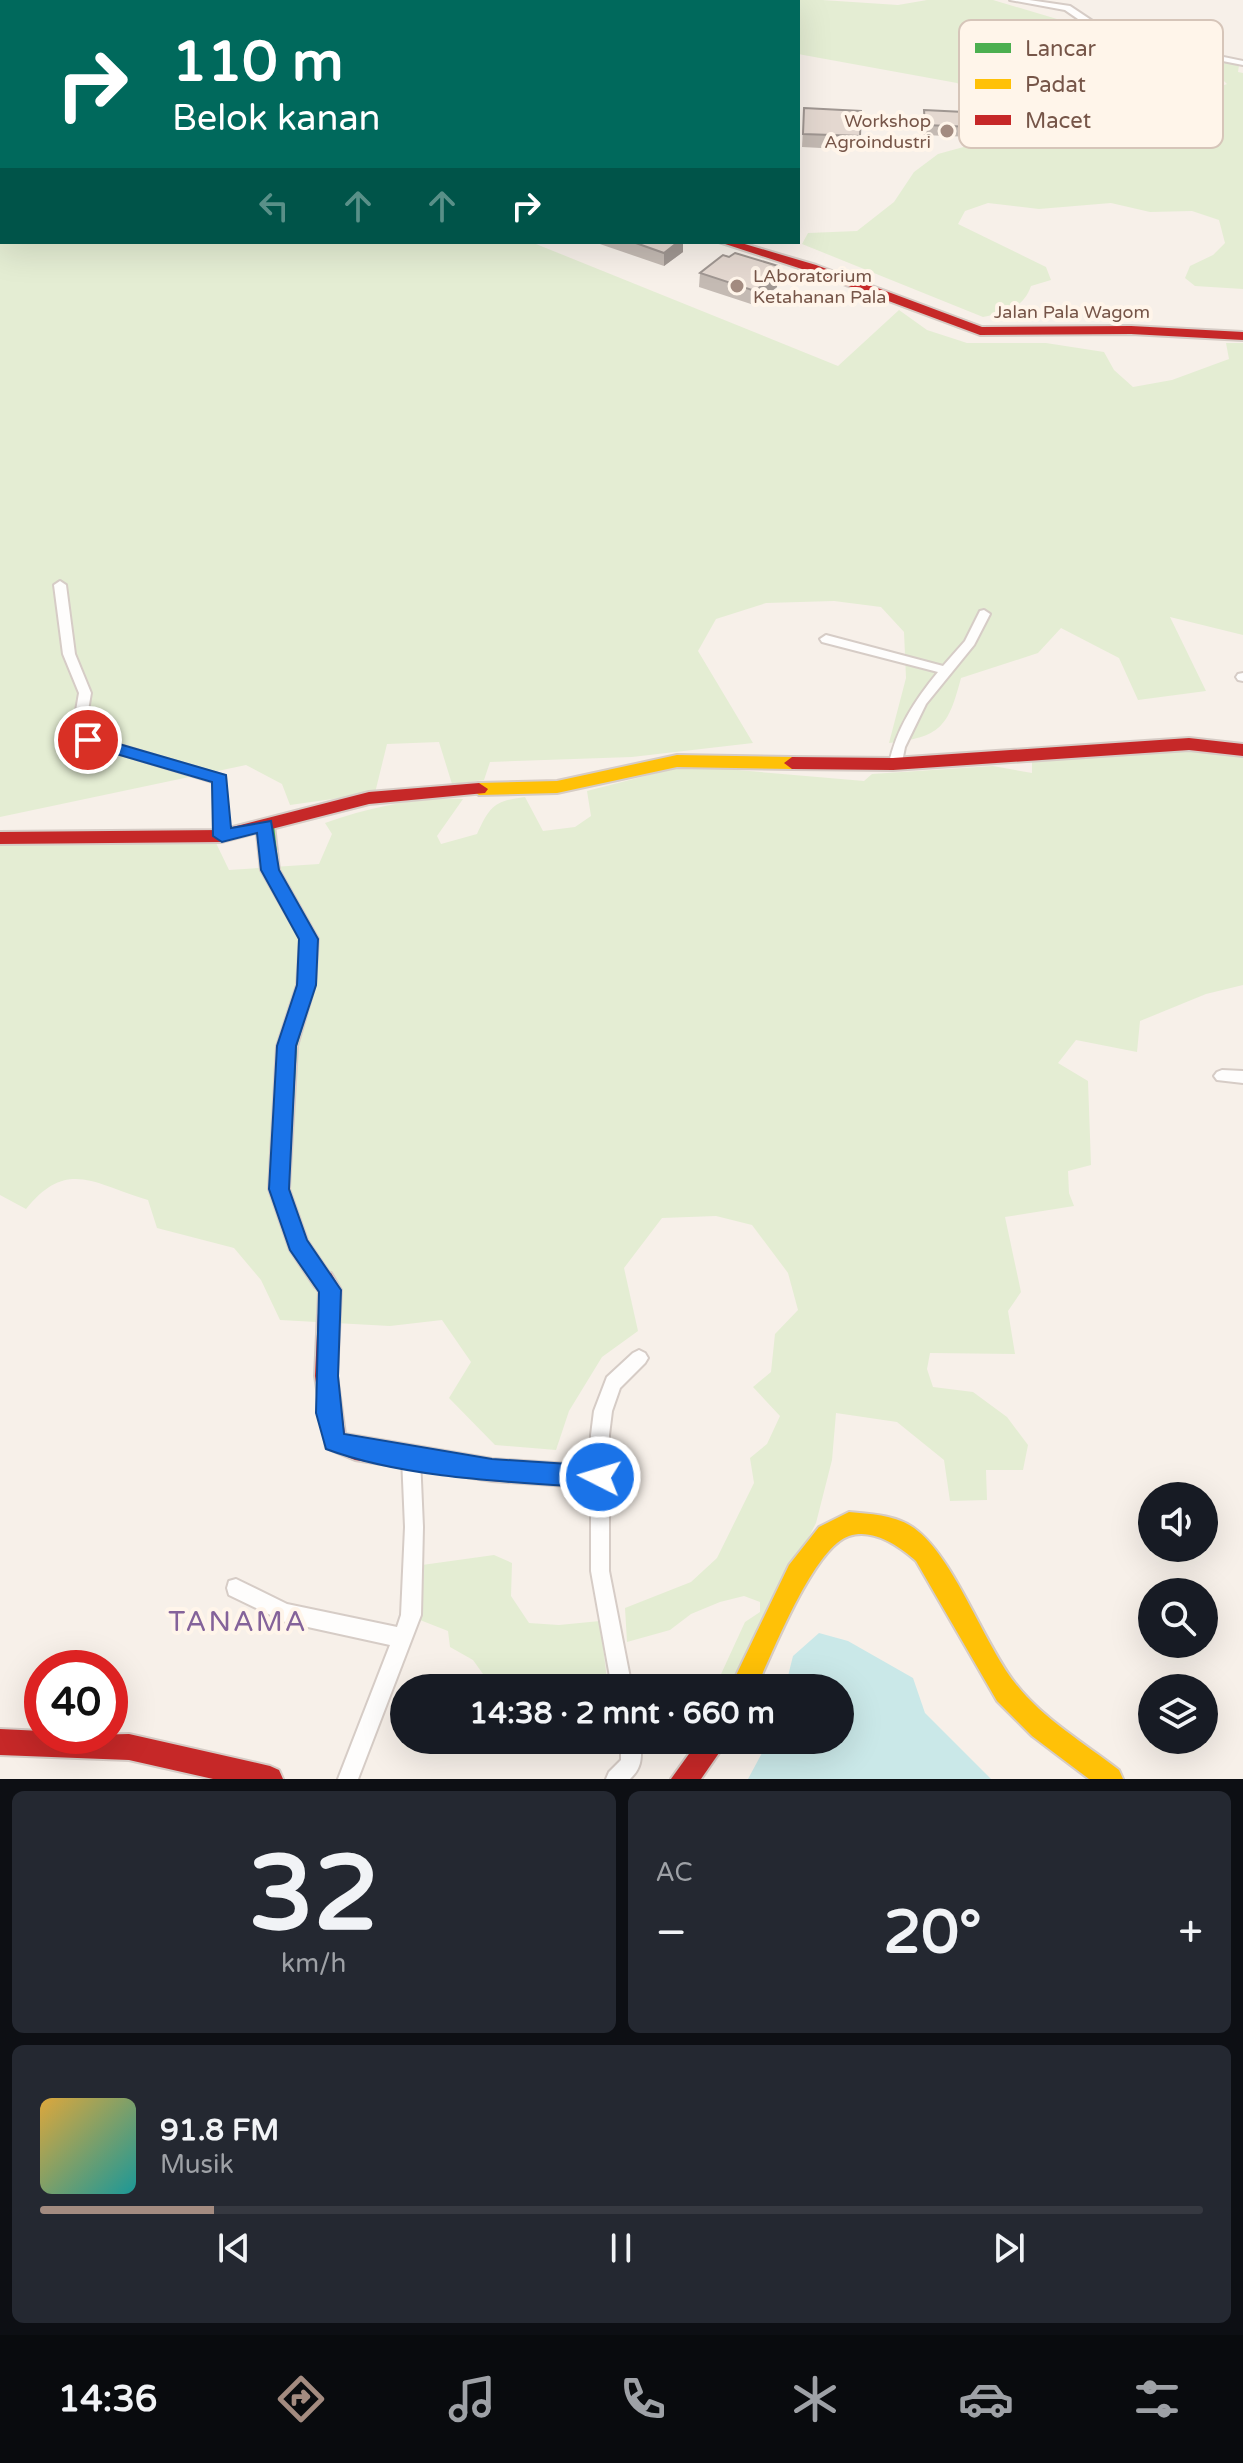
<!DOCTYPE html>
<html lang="id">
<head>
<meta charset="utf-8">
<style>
  :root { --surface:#171b24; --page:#242831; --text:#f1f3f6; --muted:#9ea1a6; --line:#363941; --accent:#a38b80 }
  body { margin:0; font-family:"Varela Round",sans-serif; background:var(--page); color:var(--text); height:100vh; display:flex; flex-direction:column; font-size:30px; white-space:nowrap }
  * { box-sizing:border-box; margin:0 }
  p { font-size:26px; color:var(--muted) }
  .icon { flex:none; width:44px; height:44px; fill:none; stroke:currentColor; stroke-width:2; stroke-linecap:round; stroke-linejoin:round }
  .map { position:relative; height:1779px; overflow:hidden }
  .sheet { display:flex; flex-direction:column; gap:12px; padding:12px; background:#0d0f14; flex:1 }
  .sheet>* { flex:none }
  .guide { position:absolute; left:0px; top:0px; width:800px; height:244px; box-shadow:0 8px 32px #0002; background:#00695c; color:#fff; overflow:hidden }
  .fabs { position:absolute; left:1138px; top:1482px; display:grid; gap:16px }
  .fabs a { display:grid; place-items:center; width:80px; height:80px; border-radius:50%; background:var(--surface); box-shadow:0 8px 32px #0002; font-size:40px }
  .speed { position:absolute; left:24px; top:1650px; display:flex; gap:16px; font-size:40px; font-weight:700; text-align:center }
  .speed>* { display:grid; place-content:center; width:104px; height:104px; border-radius:50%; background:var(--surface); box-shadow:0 8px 32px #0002; line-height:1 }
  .speed .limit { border:12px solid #d22; background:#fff; color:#111 }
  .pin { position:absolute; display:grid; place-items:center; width:68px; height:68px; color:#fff; margin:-34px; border:4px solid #fff; border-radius:50%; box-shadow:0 2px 8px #0007 }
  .me { position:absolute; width:88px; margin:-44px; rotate:275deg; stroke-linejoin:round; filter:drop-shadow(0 0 6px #0008) }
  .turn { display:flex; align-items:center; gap:28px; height:168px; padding:0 40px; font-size:36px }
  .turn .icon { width:104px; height:104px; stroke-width:2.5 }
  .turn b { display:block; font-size:56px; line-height:68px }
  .lanes { display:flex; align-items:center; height:76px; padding:0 40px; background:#0003; justify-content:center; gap:40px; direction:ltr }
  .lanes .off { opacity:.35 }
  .big { font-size:60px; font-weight:800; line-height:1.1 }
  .sheet .card { flex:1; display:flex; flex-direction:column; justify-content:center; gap:12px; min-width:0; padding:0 28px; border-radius:12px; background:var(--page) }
  .sheet .dial { align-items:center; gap:0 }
  .dial b { font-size:104px; line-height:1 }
  .song { display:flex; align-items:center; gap:24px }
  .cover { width:96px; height:96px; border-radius:12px; background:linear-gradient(135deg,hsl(40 70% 55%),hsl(180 70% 35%)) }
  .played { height:8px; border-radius:4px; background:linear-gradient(90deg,var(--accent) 15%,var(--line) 15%) }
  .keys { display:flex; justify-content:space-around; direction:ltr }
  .heat { display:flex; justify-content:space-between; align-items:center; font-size:44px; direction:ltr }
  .sheet .tiles { flex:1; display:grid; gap:12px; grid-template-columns:1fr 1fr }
  .card:last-child { grid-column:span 2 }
  .trip { position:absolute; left:390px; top:1674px; width:464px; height:80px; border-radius:40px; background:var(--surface); box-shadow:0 8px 32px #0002; font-weight:800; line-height:80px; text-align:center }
  .dock { display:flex; height:128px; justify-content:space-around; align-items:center; background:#090b0e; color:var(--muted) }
  .dock .icon { width:56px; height:56px }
  .dock .active { color:var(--accent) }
  .dock b { font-size:36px; color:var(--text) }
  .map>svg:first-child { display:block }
  .green { fill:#e4edd3 }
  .water { fill:#cae8e8 }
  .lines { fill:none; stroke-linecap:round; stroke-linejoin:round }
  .street-casing { stroke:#d6ccc6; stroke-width:4 }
  .fast-casing { stroke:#d6ccc6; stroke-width:4 }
  .slow-casing { stroke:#d6ccc6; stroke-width:4 }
  .jam-casing { stroke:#d6ccc6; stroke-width:4 }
  .street { fill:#fefdfc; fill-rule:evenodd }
  .fast { fill:#4caf50; fill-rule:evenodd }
  .slow { fill:#ffc107; fill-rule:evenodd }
  .jam { fill:#c62828; fill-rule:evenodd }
  .wall { fill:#c4bab3 }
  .shaded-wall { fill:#a09792 }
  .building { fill:#e4d8d0; stroke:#a09792; stroke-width:2 }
  .route { fill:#1a73e8; stroke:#114b97; stroke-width:2 }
  .poi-dot { fill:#a38b80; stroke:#fff5ea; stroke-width:3 }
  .labels { text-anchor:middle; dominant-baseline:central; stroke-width:8; stroke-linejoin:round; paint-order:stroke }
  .far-poi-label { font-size:18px; fill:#765548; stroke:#fff5ea; text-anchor:end }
  .far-street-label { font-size:18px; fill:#765548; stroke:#fff5ea }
  .near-quarter-label { font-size:28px; letter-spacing:2px; fill:#84639a; stroke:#fff5ea }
  .key { fill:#fff5ea; stroke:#d6c5b9; stroke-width:2 }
  .key-label { font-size:22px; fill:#765548 }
</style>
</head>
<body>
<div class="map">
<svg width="1243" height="1779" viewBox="0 0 1243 1779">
  <rect width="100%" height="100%" fill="#f7f0e9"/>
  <!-- green -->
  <g class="green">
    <path d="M 0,0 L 173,2 L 2,2 L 2,242 L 531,242 L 838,366 L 899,310 L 927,330 L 967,343 L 1046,343 L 1104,352 L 1114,370 L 1133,387 L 1172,380 L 1229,359 L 1226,343 L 1243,343 L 1243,635 L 1170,617 L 1206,691 L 1138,700 L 1119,658 L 1061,628 L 1038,653 L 961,678 C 948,727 941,737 889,743 L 906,678 L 904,632 L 881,607 L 834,601 L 766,603 L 716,619 L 698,651 L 753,743 L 632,757 L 490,762 L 484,780 L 452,784 L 439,742 L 387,744 L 375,793 L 290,805 L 282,784 L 246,765 L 0,817 Z"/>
    <path d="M 822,0 L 898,5 L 927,0 L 993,0 L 1057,19 L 1039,28 L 1041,33 L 1078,47 L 1107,44 L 1120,49 L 1075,50 L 1036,43 L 1033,49 L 1085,54 L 1083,61 L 1046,62 L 1075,86 L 1146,81 C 1155,92 1171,89 1181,100 L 1150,106 L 1145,111 L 1150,121 L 1182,124 L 1184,127 L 1179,131 L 1189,136 L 1190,142 L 1218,140 L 1211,132 L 1175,117 L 1190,114 L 1215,125 L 1224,122 L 1210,112 L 1223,106 L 1211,90 L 1227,84 L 1216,73 L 1221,71 L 1225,62 L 1239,65 L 1238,72 L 1243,73 L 1243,289 L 1195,286 L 1185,278 L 1190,266 L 1213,255 L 1225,243 L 1219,220 L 1192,211 L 1150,212 L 1111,203 L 1039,209 L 988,203 L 965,211 L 958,224 L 1046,267 L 1051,280 L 1031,286 C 1023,309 1005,312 983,317 L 802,244 L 808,233 L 857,231 L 894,202 L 914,172 L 938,154 L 989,140 L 964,88 L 957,83 L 798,54 L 798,2 L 219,1 Z"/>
    <path d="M 1190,750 L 1243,755 L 1243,985 L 1206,994 L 1140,1021 L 1137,1052 L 1076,1040 L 1058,1063 L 1088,1081 L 1091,1165 L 1068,1171 L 1069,1193 L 1074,1206 L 1005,1217 L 1021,1292 L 1008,1311 L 1015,1354 L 930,1353 L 927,1369 L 933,1387 L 973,1392 L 1007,1417 L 1028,1445 L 1023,1470 L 986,1470 L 987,1500 L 950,1501 L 944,1460 L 897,1422 L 836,1413 L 832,1460 L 816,1523 L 732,1688 L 717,1688 L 716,1685 L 745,1622 L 760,1612 L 760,1602 L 744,1596 L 720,1602 L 691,1614 L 670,1630 L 627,1642 L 625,1608 L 691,1582 L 717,1558 L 754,1483 L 750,1458 L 767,1444 L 780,1416 L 753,1387 L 771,1372 L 775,1334 L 798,1310 L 788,1273 L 752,1225 L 716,1216 L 662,1218 L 624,1268 L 638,1331 L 602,1357 L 569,1411 L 556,1450 L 495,1445 L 449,1398 L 471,1362 L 442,1320 L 390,1326 L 280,1320 L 261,1280 L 234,1248 L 157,1228 L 148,1200 C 94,1184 67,1158 26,1209 L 0,1195 L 0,845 L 216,843 L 229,870 L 319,864 L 332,834 L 325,823 C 370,807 416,797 463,799 L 437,836 L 441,844 L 477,834 C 490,806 494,801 525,797 L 543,831 L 575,827 L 591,816 L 587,791 L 672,769 L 714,768 L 864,781 L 872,774 L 993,766 L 1032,773 L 1032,761 Z"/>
    <polygon points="494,1555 512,1563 511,1596 529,1623 559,1625 600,1621 608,1688 515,1688 483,1674 473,1660 450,1647 448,1631 420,1620 422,1565"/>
  </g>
  <!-- water -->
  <polygon class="water" points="819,1633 848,1641 913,1678 925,1713 991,1779 748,1779 769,1740 840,1740 840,1688 785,1688 793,1656"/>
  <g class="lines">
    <!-- street casing -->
    <g class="street-casing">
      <g id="street">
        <polygon points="1010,0 1029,0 1070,6 1100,26 1146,41 1243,61 1243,65 1141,45 1094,30 1065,10"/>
        <polygon points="60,581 66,585 75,654 91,693 85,728 93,737 225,776 229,836 227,839 217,839 215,836 213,782 83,743 73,728 79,693 63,654 54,585"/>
        <path d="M 984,610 L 990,614 L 974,645 L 926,704 L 905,747 L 901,767 L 891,767 L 889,764 C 896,729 915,700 938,672 L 822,642 L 820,639 L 826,635 L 943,666 L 965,641 L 980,611 Z"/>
        <polygon points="1243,673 1243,681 1238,680 1236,677 1238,674"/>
        <polygon points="1222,1070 1243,1071 1243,1083 1217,1080 1214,1076 1217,1072"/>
        <polygon points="639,1350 645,1353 648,1358 645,1363 620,1388 612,1411 609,1435 609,1571 632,1688 612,1688 591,1571 591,1435 594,1411 607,1377 633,1353"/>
        <polygon points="411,1449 417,1451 420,1457 423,1527 421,1615 358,1779 338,1779 390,1645 285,1622 229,1595 227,1588 229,1581 236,1579 287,1604 397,1627 401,1615 405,1527 402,1457 405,1451"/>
        <path d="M 621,1740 L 641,1740 C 641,1757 643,1767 630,1779 L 606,1779 L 609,1772 L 621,1760 Z"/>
      </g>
    </g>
    <!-- fast casing -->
    <g class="fast-casing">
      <g id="fast">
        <polygon points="192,0 204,0 205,2 193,2"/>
        <polygon points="265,819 274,825 279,870 318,939 315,985 297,1046 289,1189 307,1240 334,1280 331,1287 323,1289 315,1287 290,1250 269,1189 277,1046 297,985 300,939 261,870 256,825"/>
      </g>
    </g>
    <!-- slow casing -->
    <g class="slow-casing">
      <g id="slow">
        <polygon points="677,755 792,757 800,763 792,769 677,767 557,793 479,795 470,789 479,783 557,781"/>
        <path d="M 849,1512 C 871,1514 896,1515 914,1528 C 954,1557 983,1642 1015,1683 C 1042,1718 1084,1743 1119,1770 L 1123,1779 L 1089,1779 L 1032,1736 L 997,1701 L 916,1561 C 899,1546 873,1528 849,1536 C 814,1547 772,1654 756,1688 L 730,1688 L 789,1565 L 819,1527 Z"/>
      </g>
    </g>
    <!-- jam casing -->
    <g class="jam-casing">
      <g id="jam">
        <polygon points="719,242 738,242 816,265 982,327 1131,326 1243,332 1243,340 1131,334 980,335 808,271"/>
        <polygon points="1189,738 1243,744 1243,756 1189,750 893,770 792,769 784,763 792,757 893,758"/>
        <polygon points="479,783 488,789 485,793 369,804 221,842 0,844 0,832 221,830 369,792"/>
        <polygon points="323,1271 331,1273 341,1290 337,1376 345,1434 492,1459 600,1466 608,1469 612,1477 608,1485 600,1488 492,1481 355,1460 326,1448 315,1376 319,1292 312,1280 315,1273"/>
        <polygon points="0,1729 42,1731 42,1736 129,1734 270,1766 279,1770 283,1779 213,1779 129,1760 0,1755"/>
        <polygon points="699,1740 728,1740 701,1779 671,1779"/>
      </g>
    </g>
    <!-- street -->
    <use href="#street" class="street"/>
    <!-- fast -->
    <use href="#fast" class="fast"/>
    <!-- slow -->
    <use href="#slow" class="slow"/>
    <!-- jam -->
    <use href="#jam" class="jam"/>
  </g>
  <!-- wall -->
  <g class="wall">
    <polygon points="804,108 860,136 859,150 802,147"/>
    <polygon points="924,110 964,117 973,127 972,137 923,135"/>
    <polygon points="594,242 683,242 683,252 664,266"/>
    <polygon points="729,257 778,266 777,287 754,305 699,287 700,273"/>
  </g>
  <!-- shaded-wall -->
  <g class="shaded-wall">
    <polygon points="678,242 683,242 683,252 664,266 664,253"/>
    <polygon points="778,266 777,287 754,305 755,291 772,271"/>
  </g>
  <!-- building -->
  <g class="building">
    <polygon points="804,108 861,111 860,136 803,134"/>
    <polygon points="924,110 964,112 964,117 973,117 973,127 925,125"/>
    <polygon points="633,242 678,242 664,253"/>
    <polygon points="735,253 778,266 772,271 778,273 755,291 700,273 723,255 729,257"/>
  </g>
  <!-- route -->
  <path class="route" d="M 88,735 L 226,775 L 231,828 L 271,821 L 279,870 L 318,939 L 316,985 L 296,1046 L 289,1189 L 307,1240 L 341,1290 L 338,1376 L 344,1434 L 492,1459 L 600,1466 L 609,1470 L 612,1477 L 609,1485 L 600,1488 C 514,1482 406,1479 326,1449 L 316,1413 L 319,1292 L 290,1250 L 269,1189 L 277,1046 L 297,985 L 299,939 L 261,870 L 257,833 L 222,842 L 213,836 L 212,782 L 82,744 L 80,740 Z"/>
  <!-- markers -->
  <g class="poi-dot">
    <circle cx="947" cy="131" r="8"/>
    <circle cx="737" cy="286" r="8"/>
  </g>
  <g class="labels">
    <!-- far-poi labels -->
    <g class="far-poi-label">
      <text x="931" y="121">Workshop<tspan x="931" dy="21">Agroindustri</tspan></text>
      <text x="753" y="276" text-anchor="start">LAboratorium<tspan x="753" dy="21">Ketahanan Pala</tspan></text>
    </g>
    <!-- far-street labels -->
    <g class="far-street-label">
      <text x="1072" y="312">Jalan Pala Wagom</text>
    </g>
    <!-- near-quarter labels -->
    <g class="near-quarter-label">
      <text x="238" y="1622">TANAMA</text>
    </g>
  </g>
  <!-- legend -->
  <rect x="959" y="20" width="264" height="128" rx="12" class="key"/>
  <rect x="975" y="43" width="36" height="10" fill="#4caf50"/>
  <rect x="975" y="79" width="36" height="10" fill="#ffc107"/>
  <rect x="975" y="115" width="36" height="10" fill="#c62828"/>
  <g class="key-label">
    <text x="1025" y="56">Lancar</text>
    <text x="1025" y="92">Padat</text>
    <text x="1025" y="128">Macet</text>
  </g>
</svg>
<div class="fabs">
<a><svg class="icon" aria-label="sound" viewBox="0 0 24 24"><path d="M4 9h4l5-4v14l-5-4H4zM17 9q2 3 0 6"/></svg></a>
<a><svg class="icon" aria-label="search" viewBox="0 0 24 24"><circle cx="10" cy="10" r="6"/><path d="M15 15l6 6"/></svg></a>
<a><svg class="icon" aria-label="layers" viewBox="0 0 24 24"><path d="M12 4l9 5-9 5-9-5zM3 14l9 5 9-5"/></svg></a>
</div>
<div class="speed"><div class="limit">40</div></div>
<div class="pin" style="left:88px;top:740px;background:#d93025"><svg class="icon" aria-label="arrive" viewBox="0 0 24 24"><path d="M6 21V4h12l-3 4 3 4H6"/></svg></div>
<svg class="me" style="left:600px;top:1477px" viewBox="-20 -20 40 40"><circle r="17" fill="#1a73e8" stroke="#fff" stroke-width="3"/><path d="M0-11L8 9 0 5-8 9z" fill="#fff"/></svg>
<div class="trip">14:38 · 2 mnt · 660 m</div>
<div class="guide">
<div class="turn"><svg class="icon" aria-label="right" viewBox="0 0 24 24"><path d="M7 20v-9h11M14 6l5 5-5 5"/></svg><div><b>110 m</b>Belok kanan</div></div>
<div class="lanes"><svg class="icon off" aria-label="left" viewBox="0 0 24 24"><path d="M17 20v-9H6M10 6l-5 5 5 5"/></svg><svg class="icon off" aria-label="ahead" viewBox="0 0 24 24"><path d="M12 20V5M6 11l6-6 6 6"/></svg><svg class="icon off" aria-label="ahead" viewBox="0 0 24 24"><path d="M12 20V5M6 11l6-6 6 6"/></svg><svg class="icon" aria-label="right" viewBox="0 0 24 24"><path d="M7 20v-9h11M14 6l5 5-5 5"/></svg></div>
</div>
</div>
<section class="sheet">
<div class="tiles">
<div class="card dial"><b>32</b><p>km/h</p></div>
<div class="card"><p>AC</p>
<div class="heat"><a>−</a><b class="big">20°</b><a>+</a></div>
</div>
<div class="card">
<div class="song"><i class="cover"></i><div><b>91.8 FM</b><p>Musik</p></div></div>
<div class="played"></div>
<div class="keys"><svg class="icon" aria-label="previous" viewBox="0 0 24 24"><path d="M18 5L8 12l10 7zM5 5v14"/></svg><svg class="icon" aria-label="pause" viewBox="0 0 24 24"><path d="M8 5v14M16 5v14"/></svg><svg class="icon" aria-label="next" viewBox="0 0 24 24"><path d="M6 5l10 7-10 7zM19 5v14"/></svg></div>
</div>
</div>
</section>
<nav class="dock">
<b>14:36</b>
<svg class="icon active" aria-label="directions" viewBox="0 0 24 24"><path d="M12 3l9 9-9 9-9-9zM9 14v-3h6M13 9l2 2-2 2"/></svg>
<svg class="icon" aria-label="music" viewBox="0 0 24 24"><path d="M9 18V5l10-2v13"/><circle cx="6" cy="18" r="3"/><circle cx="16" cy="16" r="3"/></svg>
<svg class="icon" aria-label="phone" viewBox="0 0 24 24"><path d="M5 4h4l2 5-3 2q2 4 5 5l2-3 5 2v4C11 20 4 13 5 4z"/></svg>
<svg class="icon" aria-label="climate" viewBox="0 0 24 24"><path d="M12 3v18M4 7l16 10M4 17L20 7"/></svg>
<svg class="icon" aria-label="car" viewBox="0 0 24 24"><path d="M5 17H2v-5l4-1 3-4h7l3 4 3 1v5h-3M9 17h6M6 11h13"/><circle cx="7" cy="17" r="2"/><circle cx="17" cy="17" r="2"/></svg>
<svg class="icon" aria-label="filters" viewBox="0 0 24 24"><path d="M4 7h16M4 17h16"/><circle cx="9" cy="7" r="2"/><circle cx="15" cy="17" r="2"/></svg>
</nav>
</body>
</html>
